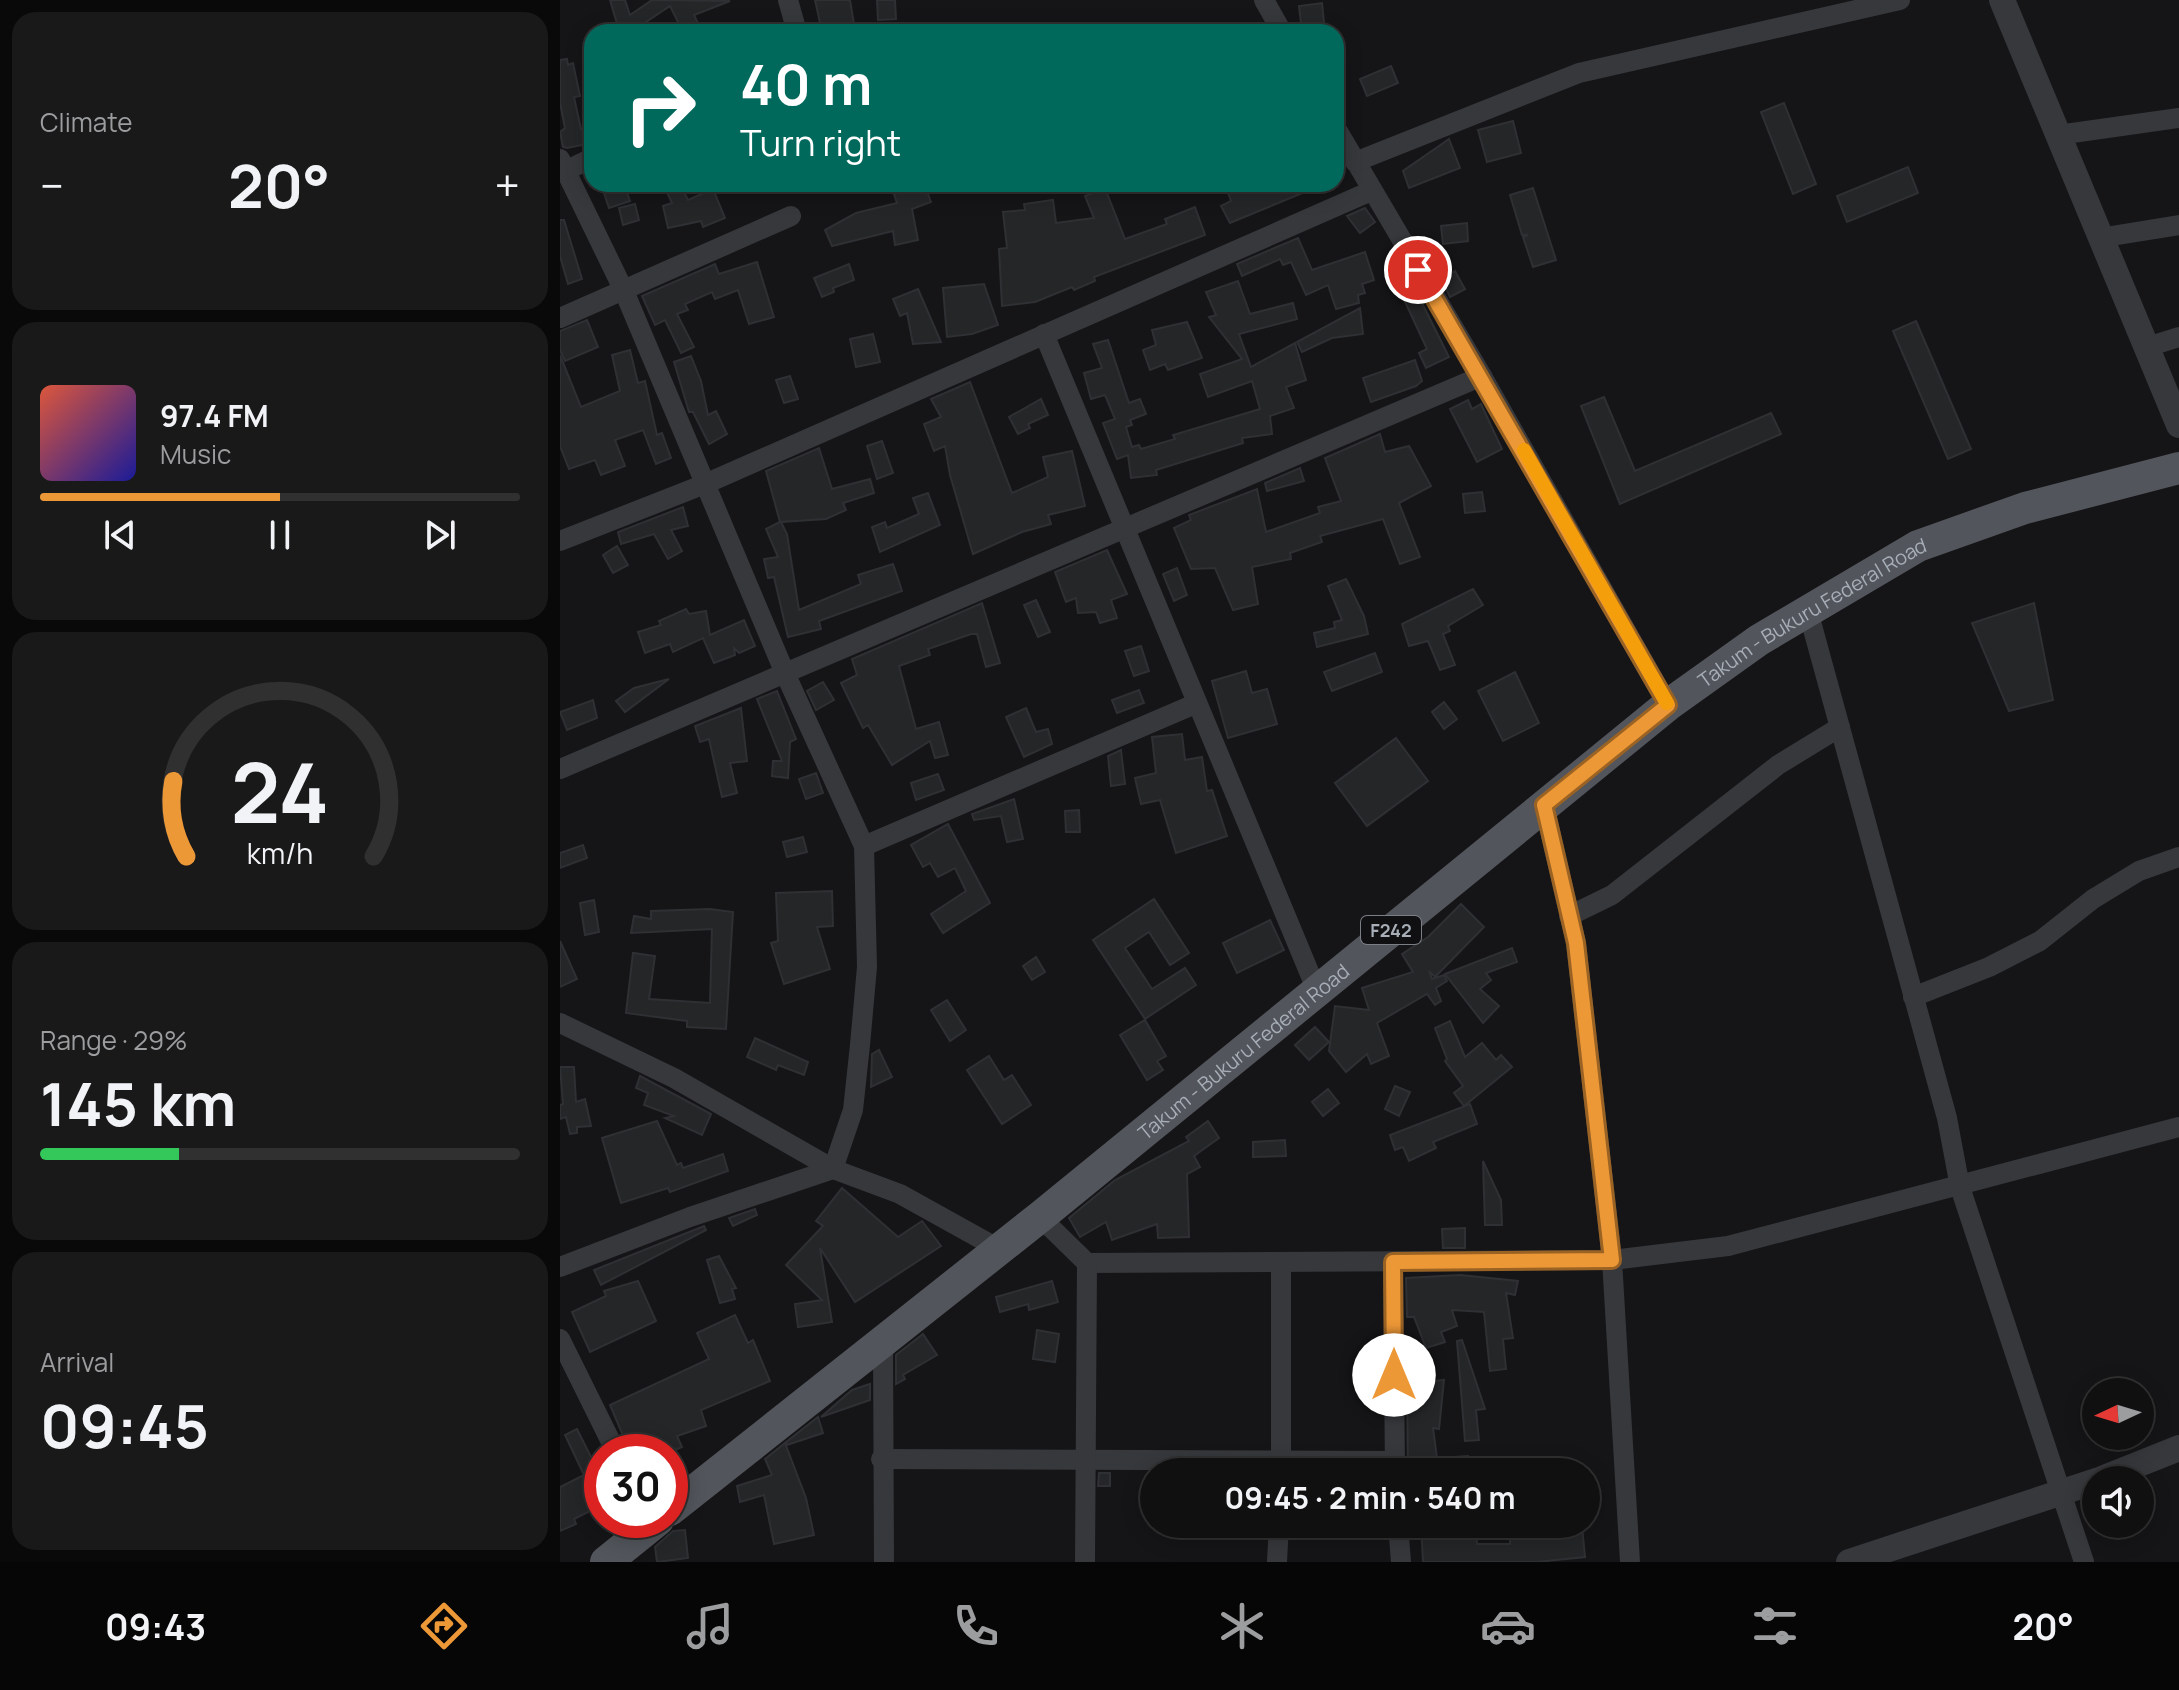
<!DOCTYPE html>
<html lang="en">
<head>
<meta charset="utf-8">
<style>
  :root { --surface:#101011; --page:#19191a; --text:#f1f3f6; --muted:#9c9d9f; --line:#303031; --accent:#ed9837 }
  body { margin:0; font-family:Manrope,sans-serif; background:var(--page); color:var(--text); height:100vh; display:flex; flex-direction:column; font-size:30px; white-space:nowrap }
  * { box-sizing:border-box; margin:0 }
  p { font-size:26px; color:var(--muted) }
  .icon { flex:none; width:44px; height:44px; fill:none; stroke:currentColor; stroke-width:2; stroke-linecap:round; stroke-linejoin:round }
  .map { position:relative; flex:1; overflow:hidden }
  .sheet { display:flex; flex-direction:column; gap:12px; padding:12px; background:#090909; width:560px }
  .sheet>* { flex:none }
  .banner { position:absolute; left:24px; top:24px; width:760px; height:168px; border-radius:24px; box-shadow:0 4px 20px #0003,0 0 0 2px var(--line); background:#00695c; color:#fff; overflow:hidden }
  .needle { width:52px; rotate:266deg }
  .fabs { position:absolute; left:1522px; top:1378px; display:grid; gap:16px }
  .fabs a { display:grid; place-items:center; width:72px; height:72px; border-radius:50%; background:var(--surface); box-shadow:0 4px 20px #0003,0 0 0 2px var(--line); font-size:40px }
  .speed { position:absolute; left:24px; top:1434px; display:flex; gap:16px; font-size:40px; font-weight:700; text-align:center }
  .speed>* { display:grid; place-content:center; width:104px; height:104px; border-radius:50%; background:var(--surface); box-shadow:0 4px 20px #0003,0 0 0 2px var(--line); line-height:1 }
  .speed .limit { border:12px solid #d22; background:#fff; color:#111 }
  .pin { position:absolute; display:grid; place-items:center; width:68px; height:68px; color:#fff; margin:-34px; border:4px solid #fff; border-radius:50%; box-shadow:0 2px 8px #0007 }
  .me { position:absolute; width:88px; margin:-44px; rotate:0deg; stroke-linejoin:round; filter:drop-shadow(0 0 6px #0008) }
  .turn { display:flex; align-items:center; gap:28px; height:168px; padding:0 24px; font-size:36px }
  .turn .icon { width:104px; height:104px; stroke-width:2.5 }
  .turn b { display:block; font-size:56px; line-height:68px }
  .big { font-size:60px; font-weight:700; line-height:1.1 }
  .sheet .tile { flex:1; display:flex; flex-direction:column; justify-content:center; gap:12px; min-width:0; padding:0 28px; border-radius:24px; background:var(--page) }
  .sheet .dial { align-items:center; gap:0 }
  .dial svg { height:208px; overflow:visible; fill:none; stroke:var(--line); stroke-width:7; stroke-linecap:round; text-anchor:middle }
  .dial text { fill:var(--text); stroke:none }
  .song { display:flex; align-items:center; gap:24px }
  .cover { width:96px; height:96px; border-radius:12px; background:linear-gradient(135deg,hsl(10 70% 55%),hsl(240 70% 35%)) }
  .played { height:8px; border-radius:4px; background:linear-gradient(90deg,var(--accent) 50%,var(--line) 50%) }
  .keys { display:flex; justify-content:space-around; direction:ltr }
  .heat { display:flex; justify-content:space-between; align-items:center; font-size:44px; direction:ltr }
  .charge { height:12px; border-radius:6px; background:linear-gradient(90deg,#34c759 29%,var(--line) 0) }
  .trip { position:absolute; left:580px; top:1458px; width:460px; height:80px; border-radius:40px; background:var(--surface); box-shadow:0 4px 20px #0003,0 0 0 2px var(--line); font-weight:700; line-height:80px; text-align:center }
  .menu { display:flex; height:128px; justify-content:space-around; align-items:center; background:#060607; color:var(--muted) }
  .menu .icon { width:56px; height:56px }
  .menu .current { color:var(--accent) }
  .menu b { font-size:36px; color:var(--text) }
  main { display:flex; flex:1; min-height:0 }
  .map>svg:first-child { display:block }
  .building { fill:#252628; stroke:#2f3033; stroke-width:2 }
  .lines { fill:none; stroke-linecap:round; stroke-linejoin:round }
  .minor { stroke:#36383c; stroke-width:20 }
  .tertiary { stroke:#36383c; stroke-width:26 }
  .primary { stroke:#52555b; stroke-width:32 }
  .route-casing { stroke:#9a6324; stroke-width:20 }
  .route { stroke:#ed9837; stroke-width:14 }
  .slow { stroke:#f59e0b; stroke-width:14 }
  .labels { text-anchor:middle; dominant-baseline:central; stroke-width:8; stroke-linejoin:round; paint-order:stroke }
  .shield { fill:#101012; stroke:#7a7f86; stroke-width:2 }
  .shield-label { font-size:18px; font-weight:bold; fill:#a7aeb7 }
  .street-label { font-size:20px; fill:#a7aeb7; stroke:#101012 }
</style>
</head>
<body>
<main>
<section class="sheet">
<div class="tile"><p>Climate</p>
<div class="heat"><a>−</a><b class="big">20°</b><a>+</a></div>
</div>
<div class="tile">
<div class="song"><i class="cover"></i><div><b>97.4 FM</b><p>Music</p></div></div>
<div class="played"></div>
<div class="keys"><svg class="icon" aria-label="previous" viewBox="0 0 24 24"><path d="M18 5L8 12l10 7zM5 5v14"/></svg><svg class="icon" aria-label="pause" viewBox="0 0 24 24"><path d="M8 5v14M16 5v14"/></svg><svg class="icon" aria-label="next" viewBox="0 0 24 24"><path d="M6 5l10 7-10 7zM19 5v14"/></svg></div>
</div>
<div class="tile dial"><svg viewBox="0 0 100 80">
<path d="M14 69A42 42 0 1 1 86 69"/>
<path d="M14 69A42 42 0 0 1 9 40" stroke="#ed9837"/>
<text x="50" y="56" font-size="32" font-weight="700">24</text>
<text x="50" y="72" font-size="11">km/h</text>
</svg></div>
<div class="tile"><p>Range · 29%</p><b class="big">145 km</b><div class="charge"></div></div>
<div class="tile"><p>Arrival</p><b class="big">09:45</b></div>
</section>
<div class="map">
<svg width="1619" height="1562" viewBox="0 0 1619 1562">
  <rect width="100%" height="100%" fill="#151517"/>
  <!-- building -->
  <g class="building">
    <polygon points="50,0 65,0 70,15 92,0 170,1 134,15 142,32 123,32 110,6 80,26 45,32 57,24"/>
    <polygon points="255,0 290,0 295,30 262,32"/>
    <polygon points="317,0 335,0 336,19 318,20"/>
    <polygon points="762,3 765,32 742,32 739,6"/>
    <polygon points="7,59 8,65 13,63 20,96 14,97 21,129 32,127 32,143 7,148 3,147 0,132 5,128 0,103 0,60"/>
    <polygon points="831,66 838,83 807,96 800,79"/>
    <polygon points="1224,103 1256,184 1233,194 1201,112"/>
    <polygon points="953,121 961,153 927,162 918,130"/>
    <polygon points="889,139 900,168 849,188 843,171"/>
    <polygon points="1348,167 1358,193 1287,222 1277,196"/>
    <polygon points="41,184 64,184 70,201 49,208"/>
    <polygon points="103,184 120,184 128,200 153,189 165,218 143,227 141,221 108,228 103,206 112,203"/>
    <polygon points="364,184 371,202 352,209 358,240 335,245 333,231 272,246 265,230 296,213 337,203 334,194"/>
    <polygon points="665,184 693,184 695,191 710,186 712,191 728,184 764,184 670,223 661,206 671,201"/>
    <polygon points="545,188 565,239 607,224 605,219 635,207 645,235 534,277 535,281 514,290 512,287 475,302 442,306 439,249 447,248 443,212 465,210 464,204 493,200 496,223 534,218 525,196"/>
    <polygon points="973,188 996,260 973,267 963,237 968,235 962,235 950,195"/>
    <polygon points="75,204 79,220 63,225 59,208"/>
    <polygon points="805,208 815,222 800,233 787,216"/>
    <polygon points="0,220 4,220 22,279 8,284 0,256"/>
    <polygon points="907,223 908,241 883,244 881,226"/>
    <polygon points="738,238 752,270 805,252 814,280 802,284 805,293 798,295 799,303 776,309 768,285 746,295 731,262 723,265 720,259 682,276 677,264"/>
    <polygon points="197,262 214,317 189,324 178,290 155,299 152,292 125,304 128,310 117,314 134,347 121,353 105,320 95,325 82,296 155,264 159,274"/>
    <polygon points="289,264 294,280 273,288 274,292 262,297 254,278"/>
    <polygon points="895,271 905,289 890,297 881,278"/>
    <polygon points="678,281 690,314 733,303 737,319 679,334 691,367 735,343 746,380 726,387 734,408 710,416 712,434 682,438 683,443 596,470 597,475 571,478 568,455 557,459 543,423 555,419 545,395 531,399 524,373 542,368 533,344 548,340 569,403 580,399 586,414 570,420 572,425 566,427 572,447 579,445 581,449 615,439 613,435 700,409 692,381 648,397 640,374 682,359 649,317 656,315 646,292"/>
    <polygon points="424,284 438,325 412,334 387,337 383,288"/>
    <polygon points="853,285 889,357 866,368 859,353 867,349 840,291"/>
    <polygon points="358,289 381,342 353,344 347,313 340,316 333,299"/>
    <polygon points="800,308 803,334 772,338 742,352 737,342"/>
    <polygon points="27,320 38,347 5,361 0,350 0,331"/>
    <polygon points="1356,321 1411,449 1388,459 1333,331"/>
    <polygon points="627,322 642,358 608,370 605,364 590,370 583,350 596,345 592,330"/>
    <polygon points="313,334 320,362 296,367 290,339"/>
    <polygon points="70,350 78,383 85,381 97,435 102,433 111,458 96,464 83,430 55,440 65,466 41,475 35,460 9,469 0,446 0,355 21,407 60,391 52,355"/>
    <polygon points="131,356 141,381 148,415 156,411 167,434 149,444 133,412 129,412 114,362"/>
    <polygon points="855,360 862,381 856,386 811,402 803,378"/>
    <polygon points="230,376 238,399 224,403 216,380"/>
    <polygon points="410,382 452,493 488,477 483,457 512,451 525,506 488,515 491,524 462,532 413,554 390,475 385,446 374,451 364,424 381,417 371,399"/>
    <polygon points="1044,397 1075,471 1211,413 1221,434 1060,504 1021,406"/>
    <polygon points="481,399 488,415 468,424 470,428 458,434 449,417"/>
    <polygon points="908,400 912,409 921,404 942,449 917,462 890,409"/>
    <polygon points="820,434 825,452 849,446 871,486 839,503 860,557 840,564 823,519 760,536 762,542 730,553 731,559 692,567 698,604 673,610 655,568 631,569 614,528 631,520 629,515 697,489 706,532 760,513 758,507 781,501 765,458"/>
    <polygon points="322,441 333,473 317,479 307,446"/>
    <polygon points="259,448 272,489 310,479 314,493 283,503 286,510 266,519 221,522 227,534 239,610 301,584 298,575 333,564 342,591 259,621 261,629 228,637 214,577 208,578 204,559 218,557 206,529 220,522 206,471"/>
    <polygon points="740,468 744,481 707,491 705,483"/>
    <polygon points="922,492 925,511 905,513 903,494"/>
    <polygon points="368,493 380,525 320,552 312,527 325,522 327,528 359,514 353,498"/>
    <polygon points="123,507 128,526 111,530 122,551 108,559 94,534 61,544 58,532"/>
    <polygon points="57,546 68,565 53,573 43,555"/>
    <polygon points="547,550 567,594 551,600 557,618 540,623 536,612 518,613 516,598 506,602 495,572"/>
    <polygon points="617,568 627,595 614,601 603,574"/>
    <polygon points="786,579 804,616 808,634 757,647 754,633 775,628 774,622 782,620 768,586"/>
    <polygon points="913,589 923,605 888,626 890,631 883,634 895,665 880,670 868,641 849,646 842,624"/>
    <polygon points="476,600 490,632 478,637 464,605"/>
    <polygon points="422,603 440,663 426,667 417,634 411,634 368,649 370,655 339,666 356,729 379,722 388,755 375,758 370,741 332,765 308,725 303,728 281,683 297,675 292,659"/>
    <polygon points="1474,603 1493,700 1449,711 1412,623"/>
    <polygon points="126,609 129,614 146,611 150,635 184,620 195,646 179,653 174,648 175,655 154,663 143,638 113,652 110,644 85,653 78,632 101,625 99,621"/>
    <polygon points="581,646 589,671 574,676 565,651"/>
    <polygon points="815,653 822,672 772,691 764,672"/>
    <polygon points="686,671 692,693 707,689 717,724 668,738 652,681"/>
    <polygon points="955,672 979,723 943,741 918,691"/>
    <polygon points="109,679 65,712 56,701 74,688"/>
    <polygon points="263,682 274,700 256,710 247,691"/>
    <polygon points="579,690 584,703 557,713 552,700"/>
    <polygon points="217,691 236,739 230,742 228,778 212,776 213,761 222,761 197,699"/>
    <polygon points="33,700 37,718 7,730 0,712"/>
    <polygon points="884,702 897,719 884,729 872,712"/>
    <polygon points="181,708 187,761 170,763 177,793 162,797 149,739 140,742 135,726"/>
    <polygon points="466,708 476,732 488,729 492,744 464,757 446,717"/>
    <polygon points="622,734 625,760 642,757 647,791 652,790 667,836 616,853 600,800 581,804 575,778 596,773 592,737"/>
    <polygon points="836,738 868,781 807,826 775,783"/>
    <polygon points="561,750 565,784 551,786 548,756"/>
    <polygon points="256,773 263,793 246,799 239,779"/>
    <polygon points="378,774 384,790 356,800 351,783"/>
    <polygon points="454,799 463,839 447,842 441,816 414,820 412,814"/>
    <polygon points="519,810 520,832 506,832 505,811"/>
    <polygon points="388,824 430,903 383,933 371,914 406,891 395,868 378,877 370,863 363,867 351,845"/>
    <polygon points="243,837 247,852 227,857 223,842"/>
    <polygon points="23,845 27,858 0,868 0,853"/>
    <polygon points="272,891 273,926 257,927 270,969 224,984 211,943 218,941 216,893"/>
    <polygon points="594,899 629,953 610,965 589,932 565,948 592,989 625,968 636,985 585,1019 533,940"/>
    <polygon points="34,900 39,932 25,935 20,903"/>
    <polygon points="901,904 924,927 875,977 869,971 872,979 884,975 887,981 876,988 881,1001 875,1005 867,994 817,1023 829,1056 811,1064 807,1054 786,1072 769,1051 775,1006 809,1010 802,988 853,972 842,954 868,937"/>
    <polygon points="150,909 173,912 166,1029 127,1027 127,1021 66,1013 73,953 95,956 89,999 150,1003 152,929 71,933 74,916 91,919 91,911"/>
    <polygon points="710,920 724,950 677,973 663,943"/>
    <polygon points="0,941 17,979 0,987"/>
    <polygon points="952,948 957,962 926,973 931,980 920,989 939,1006 923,1023 885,974"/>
    <polygon points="476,957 485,972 472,980 463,966"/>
    <polygon points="387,1000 406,1030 390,1041 371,1010"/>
    <polygon points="585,1020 606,1056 597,1061 603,1070 587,1080 560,1035"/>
    <polygon points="890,1021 905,1057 922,1043 936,1060 941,1055 952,1067 904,1106 894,1093 903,1086 885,1061 887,1059 875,1028"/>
    <polygon points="755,1027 769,1042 749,1060 735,1045"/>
    <polygon points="195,1038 248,1062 244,1075 218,1065 216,1070 187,1057"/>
    <polygon points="319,1050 332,1077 311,1087 312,1054"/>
    <polygon points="429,1056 444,1080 452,1075 471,1105 442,1124 407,1070"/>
    <polygon points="0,1067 14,1067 16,1102 25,1099 31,1126 17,1127 17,1133 10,1134 6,1117 0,1119 0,1105 3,1104"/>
    <polygon points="80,1076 151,1114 142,1135 105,1118 114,1116 84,1105 88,1093 76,1088"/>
    <polygon points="835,1086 850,1092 839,1116 825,1109"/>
    <polygon points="768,1089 779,1103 763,1116 752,1102"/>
    <polygon points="910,1104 917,1124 873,1142 876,1148 849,1161 843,1147 835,1150 830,1135"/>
    <polygon points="97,1121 117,1165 121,1163 123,1168 163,1154 168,1171 110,1192 108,1188 61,1203 42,1138"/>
    <polygon points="648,1121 659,1138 634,1156 640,1167 627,1174 629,1237 598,1238 597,1224 552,1240 546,1222 520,1237 509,1218 555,1180 629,1141 626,1137"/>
    <polygon points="725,1140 726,1156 693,1157 693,1142"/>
    <polygon points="923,1161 941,1200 942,1225 925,1225"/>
    <polygon points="282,1188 338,1237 362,1221 381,1246 295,1302 260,1248 272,1322 238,1327 235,1304 262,1300 226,1265 263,1226 256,1221"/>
    <polygon points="195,1209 197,1215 173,1226 169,1218"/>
    <polygon points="144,1226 146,1230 41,1285 34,1270"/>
    <polygon points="905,1228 905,1248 883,1248 882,1229"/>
    <polygon points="159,1256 176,1288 172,1289 175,1299 160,1303 147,1260"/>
    <polygon points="900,1275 958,1281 955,1295 946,1293 953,1338 943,1339 946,1369 930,1371 924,1312 892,1310 897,1326 881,1332 885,1342 866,1348 854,1317 847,1317 846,1278"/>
    <polygon points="78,1281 96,1321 30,1352 12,1312 46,1296 44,1291"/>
    <polygon points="492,1281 498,1302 469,1310 468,1304 440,1312 436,1297"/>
    <polygon points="175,1315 188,1343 193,1340 210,1381 141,1410 146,1426 117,1436 122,1447 111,1452 70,1452 50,1405 149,1359 137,1333"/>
    <polygon points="477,1330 499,1334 495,1362 473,1359"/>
    <polygon points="363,1334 377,1355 343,1375 345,1379 336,1384 336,1355"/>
    <polygon points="902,1340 925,1409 916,1410 919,1440 905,1441 897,1341"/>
    <polygon points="884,1380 879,1429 873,1428 877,1458 908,1456 908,1472 848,1472 847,1384"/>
    <polygon points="310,1384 310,1400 261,1417 292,1390"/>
    <polygon points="258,1417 263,1433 227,1445 226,1442"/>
    <polygon points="17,1429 42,1479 42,1505 14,1519 16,1524 0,1531 0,1487 24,1475 5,1435"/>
    <polygon points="225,1443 246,1498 254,1535 214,1544 204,1495 180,1502 177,1486 212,1475 205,1459"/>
    <polygon points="539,1473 550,1473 550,1486 538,1486"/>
    <polygon points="861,1524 916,1524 917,1544 950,1544 950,1538 998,1533 998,1528 1022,1526 1025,1557 977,1562 863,1562"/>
    <polygon points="125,1530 128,1558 97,1562 95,1547 113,1531"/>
  </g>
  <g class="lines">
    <!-- minor -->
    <g class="minor">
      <polyline points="228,0 237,32"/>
      <polyline points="704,0 722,32"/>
      <polyline points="776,128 922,376 1108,705"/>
      <polyline points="1498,135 1619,118"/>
      <polyline points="0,159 64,291 224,671 304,846 307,967 300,1045 293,1110 273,1169 130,1217 0,1267"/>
      <polyline points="795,162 1019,73 1340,0"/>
      <polyline points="5,171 32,158"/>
      <polyline points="1539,238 1619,225"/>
      <polyline points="0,318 231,216"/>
      <polyline points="484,334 757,991"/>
      <polyline points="1587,347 1619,337"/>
      <polyline points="0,541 145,484 811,191"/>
      <polyline points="1248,611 1387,1118 1400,1187 1524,1562"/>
      <polyline points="0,769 922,376"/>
      <polyline points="984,805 1016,943 1052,1260 1070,1562"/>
      <polyline points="304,846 635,704"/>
      <polyline points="1009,916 1052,895 1218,765 1280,727"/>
      <polyline points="1353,997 1429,967 1480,941 1533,899 1579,871 1619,857"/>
      <polyline points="0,1023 114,1078 273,1169 340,1194 439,1249"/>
      <polyline points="480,1217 527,1263 1052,1260 1168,1246 1619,1127"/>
      <polyline points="833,1262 835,1472"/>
      <polyline points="0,1339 56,1452"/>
      <polyline points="323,1341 324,1562"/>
      <polyline points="321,1459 834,1461"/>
      <polyline points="721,1472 721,1262"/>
      <polyline points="838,1524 841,1562"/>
      <polyline points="525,1562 527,1263"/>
      <polyline points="717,1562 719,1524"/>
    </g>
    <!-- tertiary -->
    <g class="tertiary">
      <polyline points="1442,0 1619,425"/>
      <polyline points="1539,1480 1619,1448"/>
      <polyline points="1289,1562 1536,1481"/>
    </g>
    <!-- primary -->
    <g class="primary">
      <path id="s1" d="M 110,1510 L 480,1217 L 1108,705 L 1199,640 L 1358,546 L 1465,508 L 1619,468"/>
      <polyline points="46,1562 98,1520"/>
    </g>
  </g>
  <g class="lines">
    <!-- route casing -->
    <g class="route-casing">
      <polyline id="route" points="834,1375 833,1262 1052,1260 1016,943 984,805 1108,705 858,270"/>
    </g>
    <!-- route -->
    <use href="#route" class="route"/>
    <!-- slow -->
    <polyline class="slow" points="964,450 1107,703"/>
  </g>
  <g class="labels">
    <!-- shield labels -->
    <rect class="shield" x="801" y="916" width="60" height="28" rx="6"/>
    <g class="shield-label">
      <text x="831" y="930">F242</text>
    </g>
    <!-- street labels -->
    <g class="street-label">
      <text stroke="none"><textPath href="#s1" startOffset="1454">Takum - Bukuru Federal Road</textPath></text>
      <text stroke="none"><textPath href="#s1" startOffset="734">Takum - Bukuru Federal Road</textPath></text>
    </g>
  </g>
</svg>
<div class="fabs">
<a><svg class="needle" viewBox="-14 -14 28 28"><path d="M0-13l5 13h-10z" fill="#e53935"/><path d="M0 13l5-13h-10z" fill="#9c9d9f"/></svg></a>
<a><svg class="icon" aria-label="sound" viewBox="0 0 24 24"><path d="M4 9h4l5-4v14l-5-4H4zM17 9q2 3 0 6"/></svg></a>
</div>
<div class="speed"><div class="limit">30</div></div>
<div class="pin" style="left:858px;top:270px;background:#d93025"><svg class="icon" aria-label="arrive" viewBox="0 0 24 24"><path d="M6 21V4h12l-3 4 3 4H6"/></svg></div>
<svg class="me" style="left:834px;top:1375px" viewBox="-20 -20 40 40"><circle r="19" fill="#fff"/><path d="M0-13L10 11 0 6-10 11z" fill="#ed9837"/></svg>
<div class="trip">09:45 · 2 min · 540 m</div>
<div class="banner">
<div class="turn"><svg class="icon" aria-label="right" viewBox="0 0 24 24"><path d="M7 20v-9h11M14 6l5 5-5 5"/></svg><div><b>40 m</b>Turn right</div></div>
</div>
</div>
</main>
<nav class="menu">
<b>09:43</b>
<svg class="icon current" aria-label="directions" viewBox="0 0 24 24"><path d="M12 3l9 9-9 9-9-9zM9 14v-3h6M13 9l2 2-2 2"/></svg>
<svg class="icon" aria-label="music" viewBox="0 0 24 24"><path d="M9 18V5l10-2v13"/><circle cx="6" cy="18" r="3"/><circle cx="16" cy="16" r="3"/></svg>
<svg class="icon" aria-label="phone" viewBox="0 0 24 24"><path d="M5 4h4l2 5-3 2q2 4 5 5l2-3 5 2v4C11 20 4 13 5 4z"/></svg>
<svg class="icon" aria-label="climate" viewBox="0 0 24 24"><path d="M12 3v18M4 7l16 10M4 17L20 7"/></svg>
<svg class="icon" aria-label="car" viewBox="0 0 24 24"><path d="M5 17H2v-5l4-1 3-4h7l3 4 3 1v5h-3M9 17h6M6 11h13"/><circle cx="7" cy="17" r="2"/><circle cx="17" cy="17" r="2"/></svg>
<svg class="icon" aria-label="filters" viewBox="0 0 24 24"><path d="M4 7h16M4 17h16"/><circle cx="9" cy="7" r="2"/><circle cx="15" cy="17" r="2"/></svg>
<b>20°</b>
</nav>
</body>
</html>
